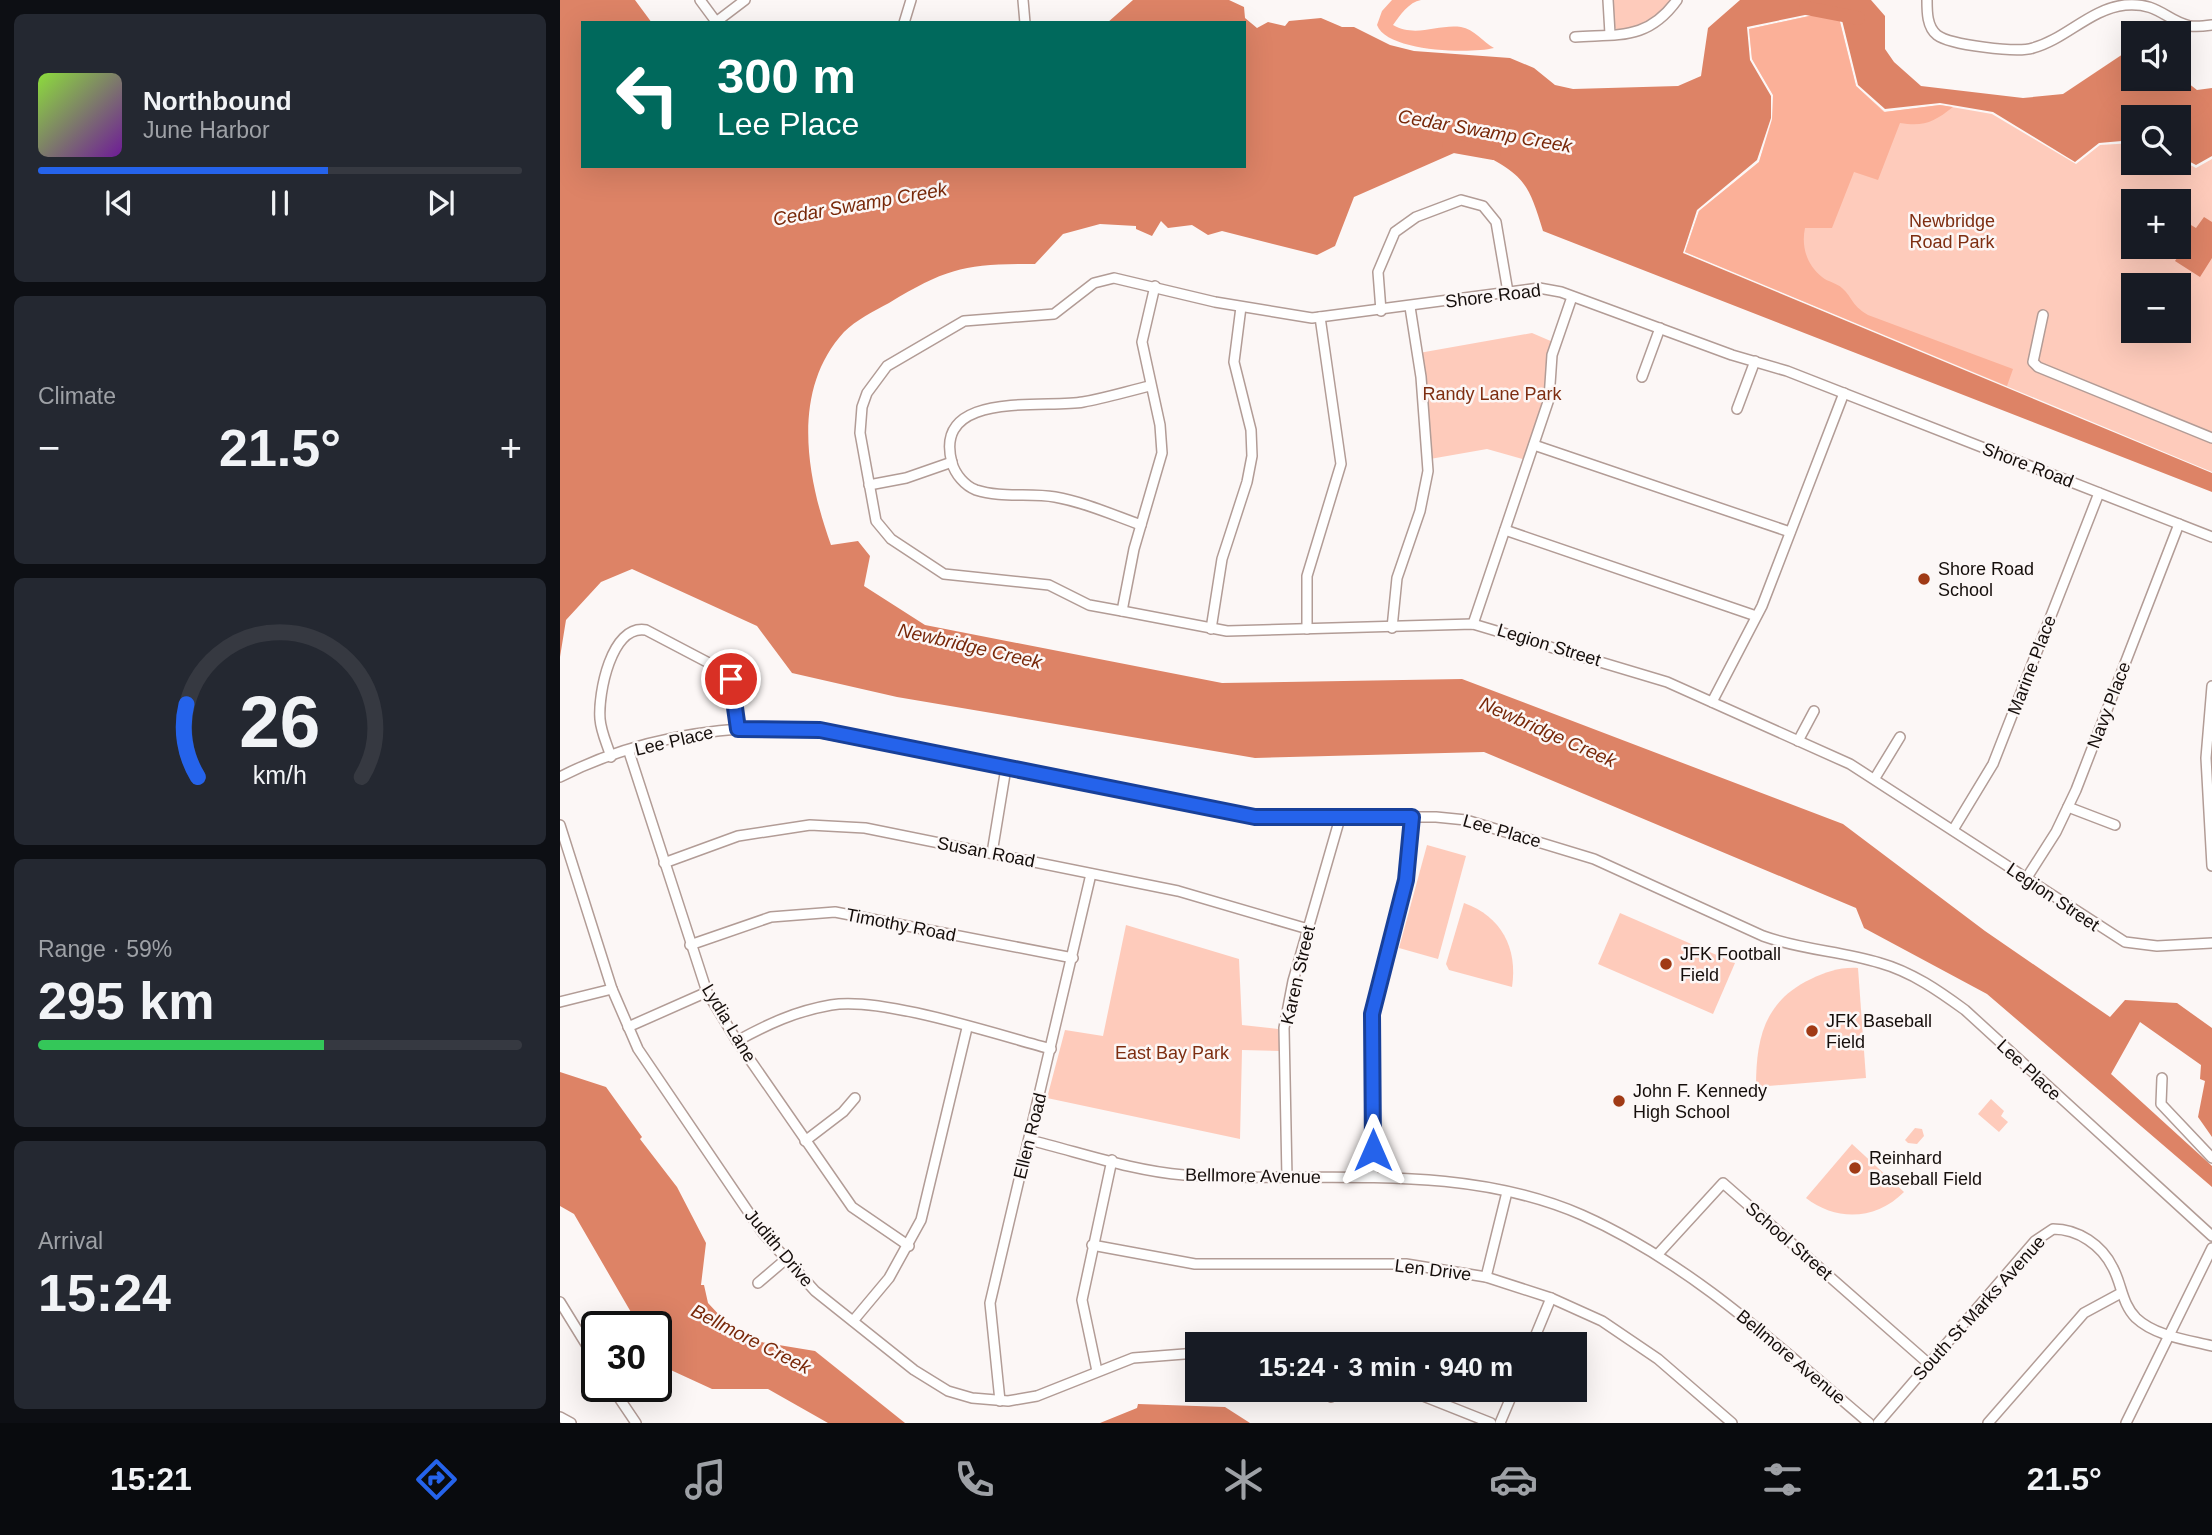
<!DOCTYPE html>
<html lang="en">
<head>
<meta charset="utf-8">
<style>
  :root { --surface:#171b24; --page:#242831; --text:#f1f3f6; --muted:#9ea1a6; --line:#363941; --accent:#2563eb }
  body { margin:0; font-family:Arial,sans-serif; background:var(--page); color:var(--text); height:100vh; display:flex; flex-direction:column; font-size:26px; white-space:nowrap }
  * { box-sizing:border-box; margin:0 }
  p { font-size:23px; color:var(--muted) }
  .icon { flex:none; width:38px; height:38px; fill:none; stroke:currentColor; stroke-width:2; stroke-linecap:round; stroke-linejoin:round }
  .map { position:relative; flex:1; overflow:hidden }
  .side { display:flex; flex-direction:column; gap:14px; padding:14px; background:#0d0f14; width:560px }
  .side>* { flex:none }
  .top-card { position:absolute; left:21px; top:21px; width:665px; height:147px; border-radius:0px; box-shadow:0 7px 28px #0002; background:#00695c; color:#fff; overflow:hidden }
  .controls { position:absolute; left:1561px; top:21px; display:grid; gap:14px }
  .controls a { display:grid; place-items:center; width:70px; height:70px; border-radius:0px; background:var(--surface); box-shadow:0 7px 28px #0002; font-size:35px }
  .speed { position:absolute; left:21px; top:1311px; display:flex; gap:14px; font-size:35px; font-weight:700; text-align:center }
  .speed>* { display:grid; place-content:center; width:91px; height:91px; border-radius:50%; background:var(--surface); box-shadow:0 7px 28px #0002; line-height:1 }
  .speed .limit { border:4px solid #111; border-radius:10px; background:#fff; color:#111 }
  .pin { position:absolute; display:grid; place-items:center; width:60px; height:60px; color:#fff; margin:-30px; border:4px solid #fff; border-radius:50%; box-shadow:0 2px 7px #0007 }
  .me { position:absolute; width:77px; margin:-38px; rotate:0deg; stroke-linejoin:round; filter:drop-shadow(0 0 5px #0008) }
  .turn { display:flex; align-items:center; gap:24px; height:147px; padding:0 21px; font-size:32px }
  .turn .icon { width:91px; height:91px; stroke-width:2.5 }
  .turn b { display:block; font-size:49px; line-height:60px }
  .big { font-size:52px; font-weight:800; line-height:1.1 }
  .side .widget { flex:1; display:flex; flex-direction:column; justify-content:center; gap:10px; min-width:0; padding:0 24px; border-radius:10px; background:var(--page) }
  .side .dial { align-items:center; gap:0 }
  .dial svg { height:182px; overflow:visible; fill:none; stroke:var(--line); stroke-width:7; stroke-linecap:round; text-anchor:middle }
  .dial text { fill:var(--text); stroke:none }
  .song { display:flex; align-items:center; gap:21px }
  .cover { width:84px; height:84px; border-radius:10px; background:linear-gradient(135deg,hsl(90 70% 55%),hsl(280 70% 35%)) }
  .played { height:7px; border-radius:4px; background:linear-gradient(90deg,var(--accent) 60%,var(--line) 60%) }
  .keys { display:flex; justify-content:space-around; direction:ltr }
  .heat { display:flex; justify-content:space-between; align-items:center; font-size:38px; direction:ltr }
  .charge { height:10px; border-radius:5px; background:linear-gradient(90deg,#34c759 59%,var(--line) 0) }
  .trip { position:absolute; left:625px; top:1332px; width:402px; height:70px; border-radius:0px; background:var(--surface); box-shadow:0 7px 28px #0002; font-weight:800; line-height:70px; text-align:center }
  .menu { display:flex; height:112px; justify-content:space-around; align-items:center; background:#090b0e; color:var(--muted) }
  .menu .icon { width:49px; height:49px }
  .menu .on { color:var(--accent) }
  .menu b { font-size:32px; color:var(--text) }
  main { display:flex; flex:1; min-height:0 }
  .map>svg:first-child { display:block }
  .green { fill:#fecbbb; fill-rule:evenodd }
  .forest { fill:#fbb098 }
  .water { fill:#dd8366 }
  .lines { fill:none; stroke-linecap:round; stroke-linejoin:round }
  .river { stroke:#dd8366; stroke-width:14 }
  .minor-casing { stroke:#b29c96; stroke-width:12 }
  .minor { stroke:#fff; stroke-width:9 }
  .route-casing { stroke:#184099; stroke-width:18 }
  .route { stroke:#2563eb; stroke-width:12 }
  .poi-dot { fill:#a03a15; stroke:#fcf7f6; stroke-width:2.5 }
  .labels { text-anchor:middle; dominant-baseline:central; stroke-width:5; stroke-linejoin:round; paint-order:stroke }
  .park-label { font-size:18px; fill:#7e2e11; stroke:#fcf7f6 }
  .street-label { font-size:18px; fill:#150e0b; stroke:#fcf7f6 }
  .poi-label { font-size:18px; fill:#150e0b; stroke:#fcf7f6; text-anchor:start }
  .water-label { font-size:19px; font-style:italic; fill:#782809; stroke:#fcf7f6 }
</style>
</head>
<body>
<main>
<section class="side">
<div class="widget">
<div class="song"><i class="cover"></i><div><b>Northbound</b><p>June Harbor</p></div></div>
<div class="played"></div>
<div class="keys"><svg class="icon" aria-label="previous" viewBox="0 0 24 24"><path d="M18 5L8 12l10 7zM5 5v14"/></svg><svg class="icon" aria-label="pause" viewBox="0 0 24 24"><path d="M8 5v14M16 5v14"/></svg><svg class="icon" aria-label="next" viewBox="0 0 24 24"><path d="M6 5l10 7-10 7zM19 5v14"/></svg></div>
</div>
<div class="widget"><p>Climate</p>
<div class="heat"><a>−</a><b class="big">21.5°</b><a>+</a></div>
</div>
<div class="widget dial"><svg viewBox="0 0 100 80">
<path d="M14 69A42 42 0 1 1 86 69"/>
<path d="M14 69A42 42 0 0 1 9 37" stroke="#2563eb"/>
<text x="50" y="56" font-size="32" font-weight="700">26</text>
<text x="50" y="72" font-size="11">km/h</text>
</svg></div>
<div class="widget"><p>Range · 59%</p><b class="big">295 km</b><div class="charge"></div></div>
<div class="widget"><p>Arrival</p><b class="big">15:24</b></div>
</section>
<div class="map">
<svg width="1652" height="1423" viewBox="0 0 1652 1423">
  <rect width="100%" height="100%" fill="#fcf7f6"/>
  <!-- green -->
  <g class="green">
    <polygon points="1050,0 1115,0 1090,26 1059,31 1052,26"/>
    <path d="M 1277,10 L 1296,86 L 1325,112 L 1380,105 L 1432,114 L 1516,164 L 1540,145 L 1573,143 L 1573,163 L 1619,163 L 1619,159 L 1636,168 L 1652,159 L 1652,472 L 1125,252 L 1139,211 L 1199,162 L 1213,119 L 1213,95 L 1192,59 L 1189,29 ZM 1573,201 L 1619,201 L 1619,247 L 1573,247 ZM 1573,285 L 1619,285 L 1619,331 L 1573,331 Z"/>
    <polygon points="972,333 993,342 987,399 966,460 927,449 870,459 859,353"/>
    <polygon points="867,845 906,856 878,959 839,948"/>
    <path d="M 904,903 C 941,916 958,948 952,987 L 889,970 L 886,964 Z"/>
    <polygon points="1060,913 1175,963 1153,1014 1038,964"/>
    <polygon points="566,925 679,959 682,1025 718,1029 720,1051 682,1050 680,1139 487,1098 505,1030 543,1036"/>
    <path d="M 1298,968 L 1306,1078 L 1196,1087 C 1196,1039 1204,1001 1251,979 C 1266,972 1280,967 1298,968 Z"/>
    <polygon points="1431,1099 1444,1111 1441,1116 1448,1122 1439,1132 1418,1114"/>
    <polygon points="1355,1128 1362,1129 1364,1136 1357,1144 1348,1143 1345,1140"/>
    <path d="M 1292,1144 L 1344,1192 C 1316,1220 1277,1222 1246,1198 Z"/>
  </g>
  <!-- forest -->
  <g class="forest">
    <path d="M 832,0 L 861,0 C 849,2 840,15 833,25 C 856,38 877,24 901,27 C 914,29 923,42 934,48 C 910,54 827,52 817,25 L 822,11 Z"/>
    <path d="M 1277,10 L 1296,86 L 1324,112 L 1380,105 L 1393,107 C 1374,122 1364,127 1340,123 L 1318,180 L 1294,172 L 1272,228 L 1245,228 C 1241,247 1247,265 1262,277 C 1268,282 1277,283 1282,288 C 1294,299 1290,304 1308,315 L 1453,369 L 1447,386 L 1125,252 L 1139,211 L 1199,162 L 1212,119 L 1213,95 L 1192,59 L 1189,29 Z"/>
  </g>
  <!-- water -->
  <g class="water">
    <path d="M 0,0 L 75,0 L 92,23 L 23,23 L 23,166 L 684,166 L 684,23 L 547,23 L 573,0 L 669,0 L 684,7 L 685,18 L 697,28 L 708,22 L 725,26 L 729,21 L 761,18 L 782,27 L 794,27 L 830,45 L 854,51 L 950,58 L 974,68 L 995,85 L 1013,89 L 1118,86 L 1141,76 L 1148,28 L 1180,0 L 1311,0 L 1325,16 L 1325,49 L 1334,62 L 1361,86 L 1463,98 L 1503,94 L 1572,48 L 1573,79 L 1619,79 L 1619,76 L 1637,90 L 1652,88 L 1652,156 L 1636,165 L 1619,156 L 1619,117 L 1573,117 L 1573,140 L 1539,143 L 1515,162 L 1433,112 L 1380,103 L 1325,109 L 1298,85 L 1279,8 L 1187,27 L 1190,60 L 1211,96 L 1211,118 L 1197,160 L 1137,210 L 1123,253 L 1652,473 L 1652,492 L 983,231 C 966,173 960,176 910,146 L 794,197 L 775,246 L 757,255 L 662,231 L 648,235 L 632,225 L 608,228 L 601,221 L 592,236 L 576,229 L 576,226 L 540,224 L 503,234 L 475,264 C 406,264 389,267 329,303 C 314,311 296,320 284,332 C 230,391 247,478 271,545 L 298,541 L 310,556 L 304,586 L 365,625 L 662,683 L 902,679 L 1283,824 L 1425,931 L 1550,1017 L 1565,1000 L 1617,1003 L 1652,1028 L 1652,1137 L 1638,1117 L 1645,1081 L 1640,1079 L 1641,1065 L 1580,1022 L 1551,1074 L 1652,1166 L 1652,1187 L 1427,994 L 1304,928 L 1296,908 L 924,752 L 695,758 L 337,697 L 232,673 L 197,626 L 72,569 L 41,582 L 6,620 L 0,657 Z"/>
    <polygon points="1644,217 1652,222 1652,258 1640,277 1615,261 1622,251 1617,247 1619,218 1636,228"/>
    <polygon points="0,1072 46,1087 82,1137 80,1139 117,1187 146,1243 141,1285 144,1285 148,1303 177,1334 177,1338 255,1351 345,1423 268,1423 208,1389 152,1389 102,1366 96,1355 96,1326 79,1326 14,1214 0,1206"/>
    <polygon points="578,1404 665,1407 690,1423 540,1423 577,1408"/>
  </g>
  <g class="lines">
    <!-- river -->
    <g class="river">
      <polyline points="1246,8 1298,18"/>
      <polyline points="889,145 934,153"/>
    </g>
    <!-- minor casing -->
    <g class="minor-casing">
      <g id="minor">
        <polyline points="140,0 157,23"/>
        <polyline points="463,0 465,23"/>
        <polyline points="1048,0 1050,34"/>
        <path d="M 1367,0 C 1367,12 1367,27 1377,35 C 1390,45 1457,53 1473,48 C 1506,39 1530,9 1565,5 C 1599,2 1606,21 1630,26 C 1637,27 1645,26 1652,25"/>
        <polyline points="156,22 185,0"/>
        <polyline points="344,23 351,0"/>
        <path d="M 1015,37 C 1060,34 1088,40 1117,0"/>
        <polyline points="821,311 818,272 835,232 856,217 901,200 923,206 936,222 948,292"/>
        <polyline points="1483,315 1473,362 1478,367 1652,438"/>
        <polyline points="1082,377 1100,328"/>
        <polyline points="1177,409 1195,361"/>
        <polyline points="974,445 1230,532"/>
        <polyline points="309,485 346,478 392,462"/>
        <path d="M 581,525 C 553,515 524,502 495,497 C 470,493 440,498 416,490 C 405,486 395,474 392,463 C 372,389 485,409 523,402 C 546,398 568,391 590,386"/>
        <polyline points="945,530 1196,616"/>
        <polyline points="1652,537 1227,371 1172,355 1001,292 979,288 752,318 655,302 554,278 534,283 494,314 404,321 327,366 307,393 302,407 300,433 316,521 331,539 384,574 489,585 529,605 562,611 667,631 913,624 1107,682 1290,764 1565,942 1597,946 1652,943"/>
        <polyline points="562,611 574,549 602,453 600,425 582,342 595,286"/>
        <polyline points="913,624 989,399 992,355 1012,297"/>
        <polyline points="832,628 837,578 860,511 868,471 861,377 850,307"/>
        <polyline points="651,629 662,559 687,482 692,456 691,430 674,362 681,307"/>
        <polyline points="747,629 747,576 781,464 760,317"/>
        <polyline points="1652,686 1646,758 1652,866"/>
        <polyline points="1152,702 1202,606 1284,393"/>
        <polyline points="1238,741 1254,711"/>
        <polyline points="69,752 147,992 177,1041 292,1207 349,1246"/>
        <path d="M 51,757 C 47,744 41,732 40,719 C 38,694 51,624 86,630 L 166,672 L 173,686 L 178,729"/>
        <path d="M 0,777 C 72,740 157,725 237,728 L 695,817 L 876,817 L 906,820 L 1034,859 L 1203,936 C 1242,950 1281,951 1320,963 C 1352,972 1379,991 1405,1010 L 1652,1236"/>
        <polyline points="1315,778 1340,737"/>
        <polyline points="1508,807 1555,825"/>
        <polyline points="0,825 52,989 78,1049 202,1232 255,1291 354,1370 388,1391 412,1398 448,1401 477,1396 573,1358 637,1353"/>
        <polyline points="1393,830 1433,764 1539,493"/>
        <polyline points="432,853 446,768"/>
        <polyline points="104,863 178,836 250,825 305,828 618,891 748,929"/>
        <polyline points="1466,879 1496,832 1516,790 1619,524"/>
        <polyline points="130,945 211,917 275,912 513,958"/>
        <polyline points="0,1002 52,989"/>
        <polyline points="68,1027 147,992"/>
        <path d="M 177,1041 C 208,1024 236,1011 271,1005 C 321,996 438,1035 491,1049"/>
        <polyline points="1602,1078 1601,1104 1652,1158"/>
        <path d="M 469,1140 C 519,1152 572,1171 624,1175 C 757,1184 896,1160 1022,1215 C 1132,1264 1219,1347 1309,1423"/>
        <polyline points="245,1141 283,1112 295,1098"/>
        <polyline points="813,1177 812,1014 846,879 852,817"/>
        <polyline points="727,1178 724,1028 733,981 780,818"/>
        <polyline points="532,1245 635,1264 846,1264 926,1277 991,1298 1042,1321 1098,1359 1172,1423"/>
        <polyline points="1098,1254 1163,1183 1369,1364"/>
        <polyline points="926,1277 947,1192"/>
        <polyline points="198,1283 225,1260"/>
        <polyline points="0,1302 37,1362"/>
        <polyline points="293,1321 329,1278 361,1220 407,1028"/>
        <polyline points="972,1344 991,1298"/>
        <polyline points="537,1371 522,1300 552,1160"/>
        <polyline points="51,1386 76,1423"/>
        <polyline points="848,1390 931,1423"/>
        <polyline points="771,1397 773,1390"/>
        <polyline points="440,1401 430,1303 531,874"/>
        <polyline points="0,1417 11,1423"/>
        <polyline points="940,1423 954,1390"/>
        <path d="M 1318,1423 L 1475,1241 L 1493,1229 C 1518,1229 1542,1245 1553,1268 C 1562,1285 1562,1304 1576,1318 C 1595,1336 1628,1340 1652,1346"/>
        <polyline points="1428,1423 1524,1313 1561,1293"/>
        <polyline points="1566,1423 1652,1248"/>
      </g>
    </g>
    <!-- minor -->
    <use href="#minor" class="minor"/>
  </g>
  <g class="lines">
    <!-- route casing -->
    <g class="route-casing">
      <polyline id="route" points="171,679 178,729 260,730 695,817 852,817 846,880 812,1014 813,1150"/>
    </g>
    <!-- route -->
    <use href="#route" class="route"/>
  </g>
  <!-- markers -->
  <g class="poi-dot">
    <circle cx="1364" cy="579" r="7"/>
    <circle cx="1106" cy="964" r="7"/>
    <circle cx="1252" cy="1031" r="7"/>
    <circle cx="1059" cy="1101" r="7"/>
    <circle cx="1295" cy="1168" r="7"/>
  </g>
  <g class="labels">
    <!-- park labels -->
    <g class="park-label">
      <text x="1392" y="221">Newbridge<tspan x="1392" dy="21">Road Park</tspan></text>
      <text x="932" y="394">Randy Lane Park</text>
      <text x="612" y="1053">East Bay Park</text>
    </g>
    <!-- street labels -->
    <g class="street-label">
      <text transform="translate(933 296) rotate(-7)">Shore Road</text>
      <text transform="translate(1468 465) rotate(21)">Shore Road</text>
      <text transform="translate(989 645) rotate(17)">Legion Street</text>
      <text transform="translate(1472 665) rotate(-69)">Marine Place</text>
      <text transform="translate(1549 705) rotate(-69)">Navy Place</text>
      <text transform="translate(114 741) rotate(-13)">Lee Place</text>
      <text transform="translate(942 831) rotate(16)">Lee Place</text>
      <text transform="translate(426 852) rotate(11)">Susan Road</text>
      <text transform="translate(1493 897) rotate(34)">Legion Street</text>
      <text transform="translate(341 925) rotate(11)">Timothy Road</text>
      <text transform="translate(738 975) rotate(-77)">Karen Street</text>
      <text transform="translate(169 1023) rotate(59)">Lydia Lane</text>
      <text transform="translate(1469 1070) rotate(43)">Lee Place</text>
      <text transform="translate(470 1136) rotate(-76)">Ellen Road</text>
      <text transform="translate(693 1176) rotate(1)">Bellmore Avenue</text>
      <text transform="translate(1229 1241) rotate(41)">School Street</text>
      <text transform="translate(219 1248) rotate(50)">Judith Drive</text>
      <text transform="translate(873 1270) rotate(7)">Len Drive</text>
      <text transform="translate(1419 1308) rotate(-48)">South St Marks Avenue</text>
      <text transform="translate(1231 1357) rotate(40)">Bellmore Avenue</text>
    </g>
    <!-- poi labels -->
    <g class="poi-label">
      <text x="1378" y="569">Shore Road<tspan x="1378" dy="21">School</tspan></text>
      <text x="1120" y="954">JFK Football<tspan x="1120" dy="21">Field</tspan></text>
      <text x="1266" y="1021">JFK Baseball<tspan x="1266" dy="21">Field</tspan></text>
      <text x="1073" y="1091">John F. Kennedy<tspan x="1073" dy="21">High School</tspan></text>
      <text x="1309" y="1158">Reinhard<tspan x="1309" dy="21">Baseball Field</tspan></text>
    </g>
    <!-- water labels -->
    <g class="water-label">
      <text transform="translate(925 131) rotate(10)">Cedar Swamp Creek</text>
      <text transform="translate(300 204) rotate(-10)">Cedar Swamp Creek</text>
      <text transform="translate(410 646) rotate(13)">Newbridge Creek</text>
      <text transform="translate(988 732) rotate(24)">Newbridge Creek</text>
      <text transform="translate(191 1339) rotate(27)">Bellmore Creek</text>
    </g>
  </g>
</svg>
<div class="controls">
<a><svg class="icon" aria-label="sound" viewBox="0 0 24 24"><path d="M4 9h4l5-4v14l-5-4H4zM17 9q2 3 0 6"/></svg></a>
<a><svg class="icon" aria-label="search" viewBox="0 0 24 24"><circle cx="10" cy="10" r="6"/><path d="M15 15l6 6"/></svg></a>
<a>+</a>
<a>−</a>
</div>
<div class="speed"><div class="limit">30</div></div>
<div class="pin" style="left:171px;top:679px;background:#d93025"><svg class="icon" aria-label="arrive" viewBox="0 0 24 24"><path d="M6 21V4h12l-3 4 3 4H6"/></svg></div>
<svg class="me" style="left:813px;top:1150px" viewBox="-20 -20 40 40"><path d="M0-17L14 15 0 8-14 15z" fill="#2563eb" stroke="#fff" stroke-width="4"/></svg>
<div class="trip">15:24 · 3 min · 940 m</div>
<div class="top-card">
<div class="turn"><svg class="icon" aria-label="left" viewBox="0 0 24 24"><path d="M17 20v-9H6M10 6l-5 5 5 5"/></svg><div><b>300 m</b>Lee Place</div></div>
</div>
</div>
</main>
<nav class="menu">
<b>15:21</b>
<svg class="icon on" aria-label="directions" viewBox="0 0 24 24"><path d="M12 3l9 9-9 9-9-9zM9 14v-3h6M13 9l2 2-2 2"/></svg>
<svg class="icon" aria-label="music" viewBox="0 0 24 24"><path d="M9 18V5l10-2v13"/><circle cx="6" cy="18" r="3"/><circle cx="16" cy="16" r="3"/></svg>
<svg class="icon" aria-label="phone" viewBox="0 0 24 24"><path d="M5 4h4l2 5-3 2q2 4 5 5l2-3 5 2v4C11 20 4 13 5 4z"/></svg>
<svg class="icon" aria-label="climate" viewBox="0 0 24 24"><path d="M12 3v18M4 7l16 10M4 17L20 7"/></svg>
<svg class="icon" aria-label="car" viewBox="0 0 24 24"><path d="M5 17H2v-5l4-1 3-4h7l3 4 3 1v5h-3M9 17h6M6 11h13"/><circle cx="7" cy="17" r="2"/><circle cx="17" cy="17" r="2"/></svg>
<svg class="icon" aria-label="filters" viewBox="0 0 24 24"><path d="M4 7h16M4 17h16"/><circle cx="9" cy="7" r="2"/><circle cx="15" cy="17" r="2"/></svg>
<b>21.5°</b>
</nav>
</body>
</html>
